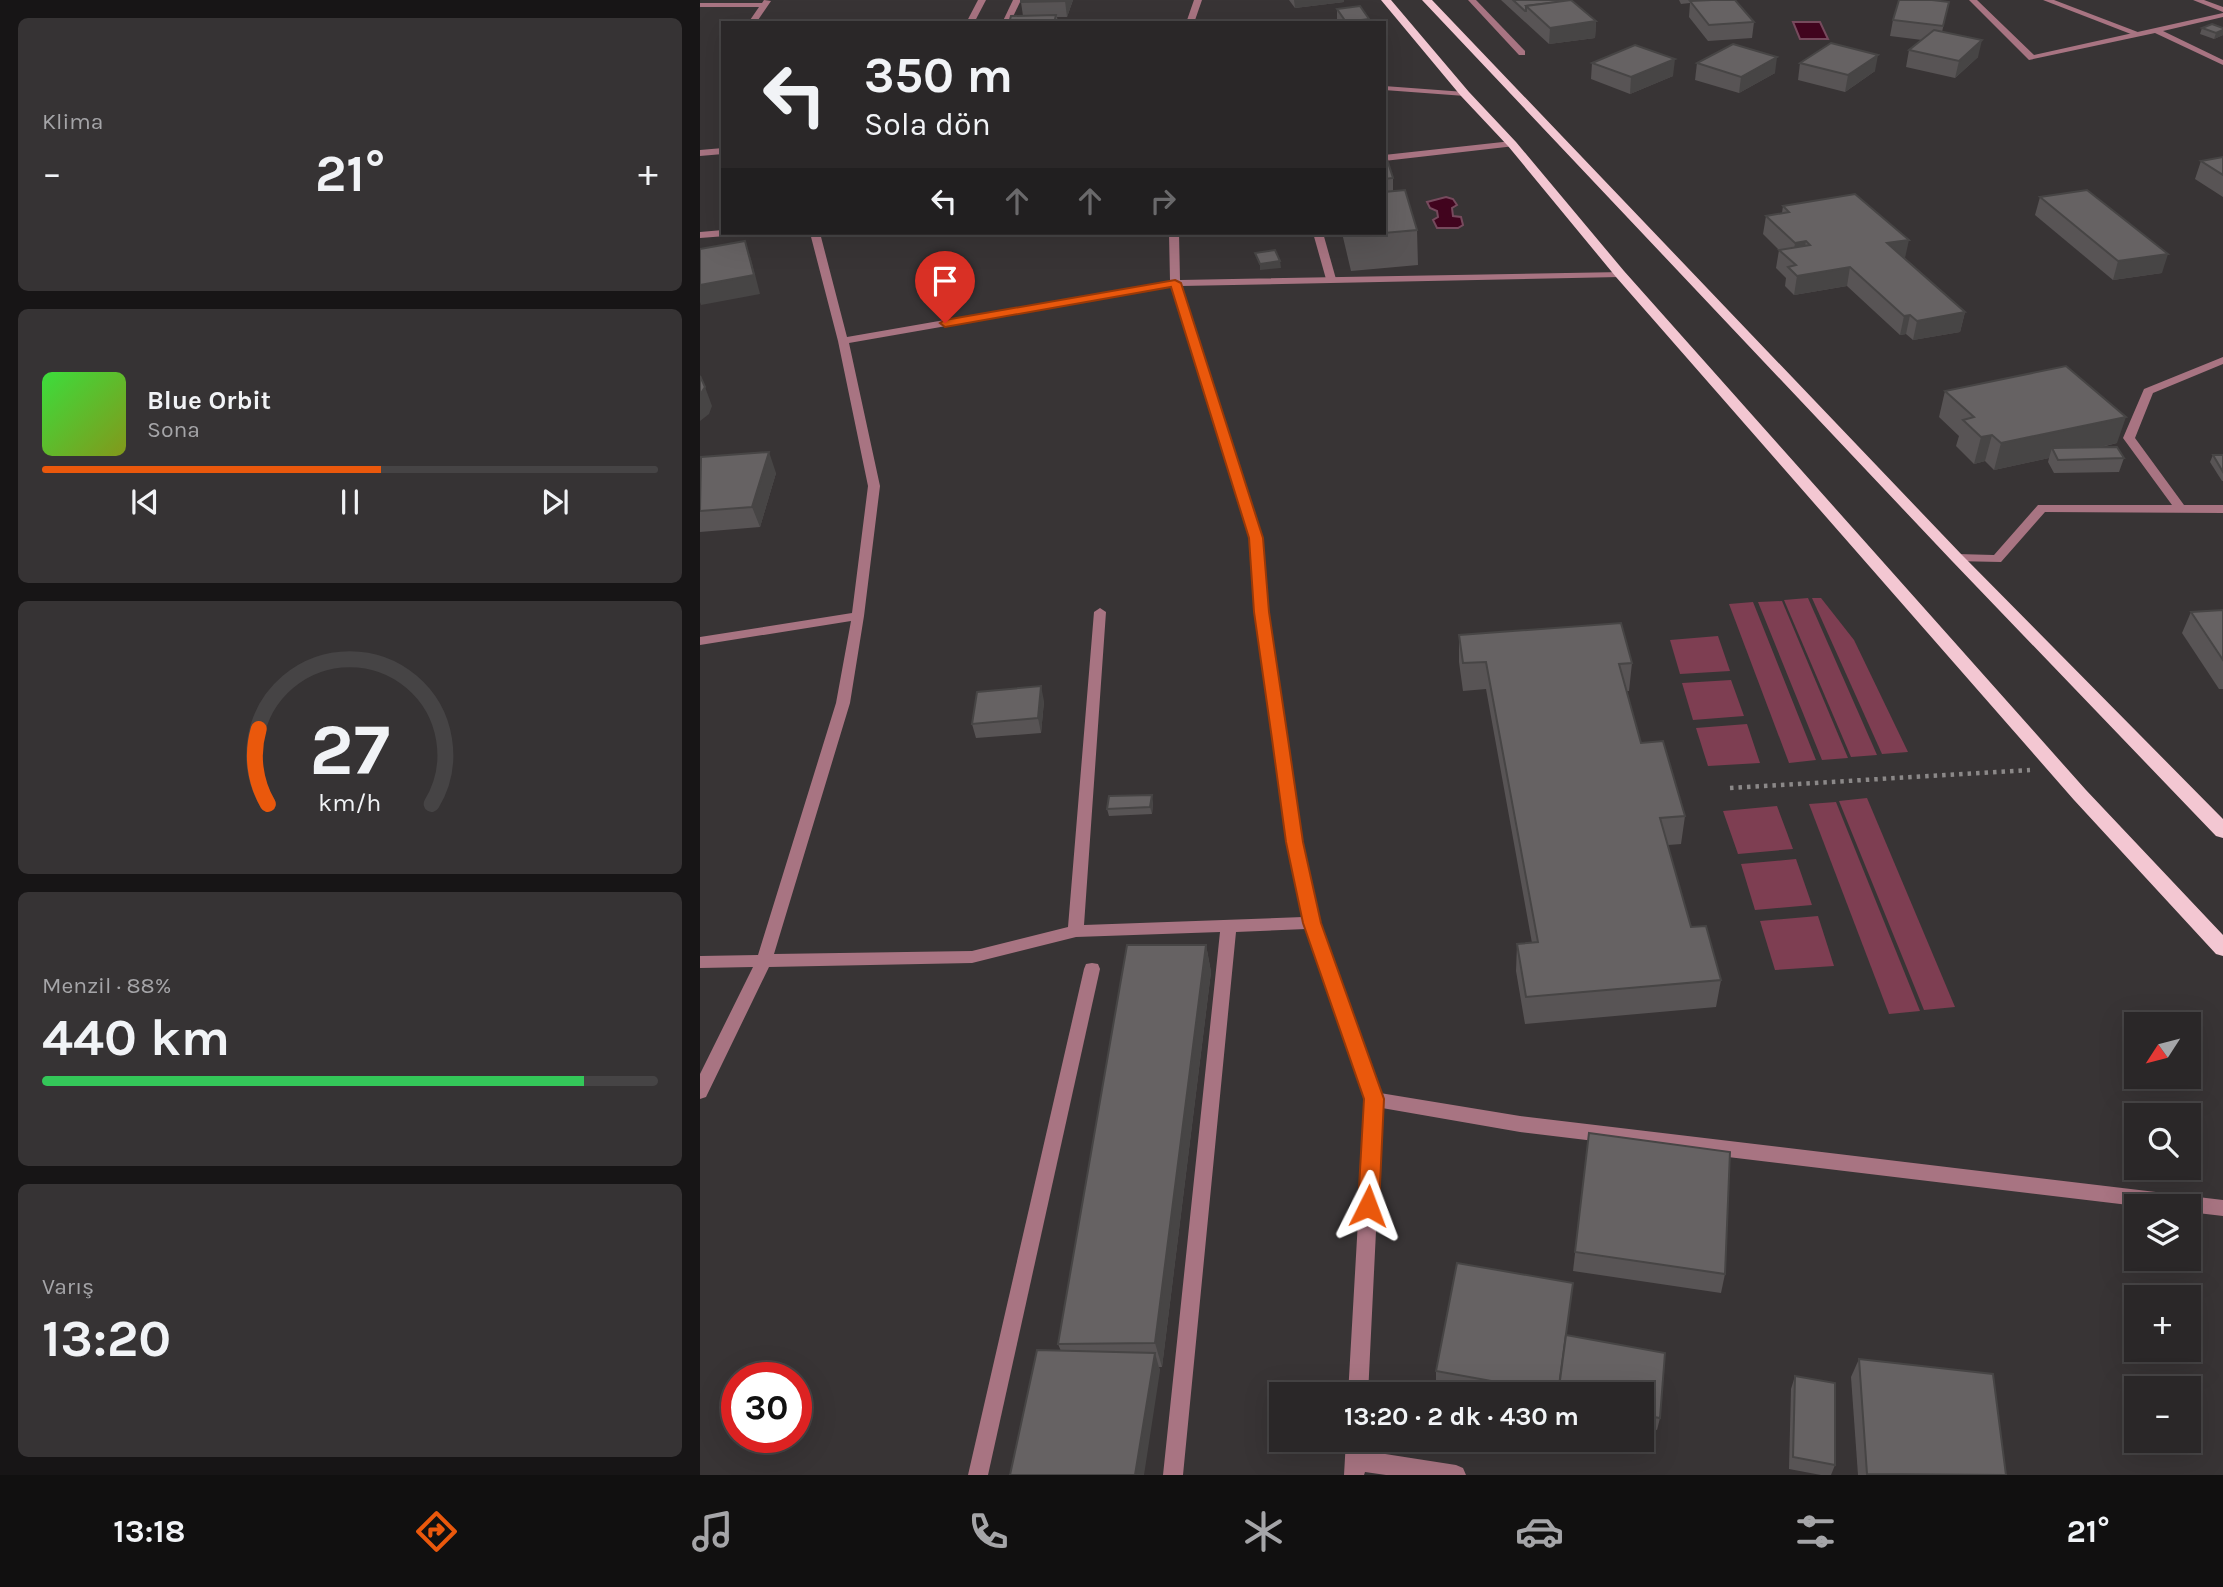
<!DOCTYPE html>
<html lang="tr">
<head>
<meta charset="utf-8">
<style>
  :root { --surface:#2a2728; --page:#363334; --text:#f1f3f6; --muted:#a5a5a8; --line:#464445; --accent:#ea580c }
  body { margin:0; font-family:Karla,sans-serif; background:var(--page); color:var(--text); height:100vh; display:flex; flex-direction:column; font-size:26px; white-space:nowrap }
  * { box-sizing:border-box; margin:0 }
  p { font-size:23px; color:var(--muted) }
  .icon { flex:none; width:38px; height:38px; fill:none; stroke:currentColor; stroke-width:2; stroke-linecap:round; stroke-linejoin:round }
  .map { position:relative; flex:1; overflow:hidden }
  .side { display:flex; flex-direction:column; gap:18px; padding:18px; background:#171516; width:700px }
  .side>* { flex:none }
  .guide { position:absolute; left:21px; top:21px; width:665px; height:214px; border-radius:0px; box-shadow:0 7px 28px #0002,0 0 0 2px var(--line); background:#2a2728; color:var(--text); overflow:hidden }
  .needle { width:46px; rotate:234deg }
  .tools { position:absolute; left:1424px; top:1012px; display:grid; gap:14px }
  .tools a { display:grid; place-items:center; width:77px; height:77px; border-radius:0px; background:var(--surface); box-shadow:0 7px 28px #0002,0 0 0 2px var(--line); font-size:35px }
  .speed { position:absolute; left:21px; top:1362px; display:flex; gap:14px; font-size:35px; font-weight:700; text-align:center }
  .speed>* { display:grid; place-content:center; width:91px; height:91px; border-radius:50%; background:var(--surface); box-shadow:0 7px 28px #0002,0 0 0 2px var(--line); line-height:1 }
  .speed .limit { border:10px solid #d22; background:#fff; color:#111 }
  .pin { position:absolute; display:grid; place-items:center; width:60px; height:60px; color:#fff; margin:-72px -30px; border-radius:50% 50% 50% 0; rotate:-45deg; box-shadow:0 0 7px #0007 }
  .pin .icon { rotate:45deg }
  .me { position:absolute; width:77px; margin:-38px; rotate:3deg; stroke-linejoin:round; filter:drop-shadow(0 0 5px #0008) }
  .turn { display:flex; align-items:center; gap:24px; height:147px; padding:0 28px; font-size:32px }
  .turn .icon { width:91px; height:91px; stroke-width:2.5 }
  .turn b { display:block; font-size:49px; line-height:60px }
  .lanes { display:flex; align-items:center; height:66px; padding:0 28px; background:#0003; justify-content:center; gap:35px; direction:ltr }
  .lanes .off { opacity:.35 }
  .big { font-size:52px; font-weight:700; line-height:1.1 }
  .side .card { flex:1; display:flex; flex-direction:column; justify-content:center; gap:10px; min-width:0; padding:0 24px; border-radius:10px; background:var(--page) }
  .side .dial { align-items:center; gap:0 }
  .dial svg { height:182px; overflow:visible; fill:none; stroke:var(--line); stroke-width:7; stroke-linecap:round; text-anchor:middle }
  .dial text { fill:var(--text); stroke:none }
  .song { display:flex; align-items:center; gap:21px }
  .cover { width:84px; height:84px; border-radius:10px; background:linear-gradient(135deg,hsl(120 70% 55%),hsl(70 70% 35%)) }
  .played { height:7px; border-radius:4px; background:linear-gradient(90deg,var(--accent) 55%,var(--line) 55%) }
  .keys { display:flex; justify-content:space-around; direction:ltr }
  .heat { display:flex; justify-content:space-between; align-items:center; font-size:38px; direction:ltr }
  .charge { height:10px; border-radius:5px; background:linear-gradient(90deg,#34c759 88%,var(--line) 0) }
  .trip { position:absolute; left:569px; top:1382px; width:385px; height:70px; border-radius:0px; background:var(--surface); box-shadow:0 7px 28px #0002,0 0 0 2px var(--line); font-weight:700; line-height:70px; text-align:center }
  .tabs { display:flex; height:112px; justify-content:space-around; align-items:center; background:#111010; color:var(--muted) }
  .tabs .icon { width:49px; height:49px }
  .tabs .current { color:var(--accent) }
  .tabs b { font-size:32px; color:var(--text) }
  main { display:flex; flex:1; min-height:0 }
  .map>svg:first-child { display:block }
  .green { fill:#7e3e52 }
  .water { fill:#41041e; stroke:#764a5d; stroke-width:2 }
  .lines { fill:none; stroke-linecap:round; stroke-linejoin:round }
  .path { stroke:#8b8888; stroke-width:4.5; stroke-dasharray:3.5 5; stroke-linecap:butt }
  .lane { fill:#a87482; fill-rule:evenodd }
  .street { fill:#a87482; fill-rule:evenodd }
  .primary { fill:#f3c7d2; fill-rule:evenodd }
  .wall { fill:#585455 }
  .shaded-wall { fill:#474545 }
  .building { fill:#666263; stroke:#474545; stroke-width:2 }
  .route { fill:#ea580c; stroke:#983908; stroke-width:2 }
</style>
</head>
<body>
<main>
<section class="side">
<div class="card"><p>Klima</p>
<div class="heat"><a>−</a><b class="big">21°</b><a>+</a></div>
</div>
<div class="card">
<div class="song"><i class="cover"></i><div><b>Blue Orbit</b><p>Sona</p></div></div>
<div class="played"></div>
<div class="keys"><svg class="icon" aria-label="previous" viewBox="0 0 24 24"><path d="M18 5L8 12l10 7zM5 5v14"/></svg><svg class="icon" aria-label="pause" viewBox="0 0 24 24"><path d="M8 5v14M16 5v14"/></svg><svg class="icon" aria-label="next" viewBox="0 0 24 24"><path d="M6 5l10 7-10 7zM19 5v14"/></svg></div>
</div>
<div class="card dial"><svg viewBox="0 0 100 80">
<path d="M14 69A42 42 0 1 1 86 69"/>
<path d="M14 69A42 42 0 0 1 10 36" stroke="#ea580c"/>
<text x="50" y="56" font-size="32" font-weight="700">27</text>
<text x="50" y="72" font-size="11">km/h</text>
</svg></div>
<div class="card"><p>Menzil · 88%</p><b class="big">440 km</b><div class="charge"></div></div>
<div class="card"><p>Varış</p><b class="big">13:20</b></div>
</section>
<div class="map">
<svg width="1523" height="1475" viewBox="0 0 1523 1475">
  <rect width="100%" height="100%" fill="#383435"/>
  <!-- green -->
  <g class="green">
    <polygon points="1108,598 1177,755 1151,757 1084,600"/>
    <polygon points="1112,598 1121,598 1154,640 1208,752 1182,754"/>
    <polygon points="1082,601 1148,758 1122,760 1058,602"/>
    <polygon points="1053,602 1116,760 1089,763 1029,604"/>
    <polygon points="1018,636 1030,671 980,674 970,640"/>
    <polygon points="1031,680 1044,716 993,720 982,683"/>
    <polygon points="1047,724 1060,763 1008,766 996,728"/>
    <polygon points="1167,798 1255,1007 1224,1010 1139,801"/>
    <polygon points="1136,802 1220,1011 1189,1014 1109,804"/>
    <polygon points="1077,806 1093,849 1038,854 1023,811"/>
    <polygon points="1096,859 1112,905 1055,910 1041,864"/>
    <polygon points="1118,916 1134,966 1075,970 1060,921"/>
  </g>
  <!-- water -->
  <g class="water">
    <polygon points="1093,22 1120,22 1128,39 1100,39"/>
    <polygon points="746,197 753,199 757,205 752,208 753,216 761,217 763,225 758,228 737,228 733,220 738,217 737,211 730,208 727,202"/>
  </g>
  <g class="lines">
    <!-- path -->
    <polyline class="path" points="1030,788 1330,770"/>
    <!-- lane -->
    <g class="lane">
      <polygon points="313,0 321,0 310,23 302,23"/>
      <polygon points="768,0 776,0 825,51 825,55 819,55"/>
      <polygon points="1269,0 1277,0 1334,55 1523,13 1523,17 1463,31 1523,60 1523,65 1455,33 1329,60"/>
      <polygon points="1493,0 1504,0 1523,7 1523,12"/>
      <polygon points="613,233 623,233 636,279 634,281 626,279"/>
      <polygon points="392,963 398,964 400,969 288,1475 268,1475 384,969 386,964"/>
    </g>
    <!-- street -->
    <g class="street">
      <polygon points="64,0 71,1 56,23 48,23 59,7 0,7 0,3 62,3"/>
      <polygon points="278,0 286,0 274,23 266,23"/>
      <polygon points="494,0 502,0 494,23 486,23"/>
      <polygon points="1343,0 1354,0 1443,34 1436,36"/>
      <polygon points="684,86 765,92 769,94 765,96 684,90"/>
      <polygon points="812,141 816,144 815,146 684,161 684,155"/>
      <polygon points="23,148 23,154 0,156 0,150"/>
      <polygon points="23,230 23,233 31,233 26,236 0,238 0,232"/>
      <path d="M 110,233 L 120,233 L 147,337 L 470,281 L 469,233 L 479,233 L 480,280 L 923,272 L 925,274 L 920,277 L 481,286 L 562,538 L 568,612 L 602,842 L 620,923 L 680,1093 L 820,1116 L 1523,1200 L 1523,1216 L 1489,1212 L 1489,1206 L 1437,1206 L 820,1132 L 682,1108 L 668,1395 L 648,1395 L 665,1099 L 606,929 L 536,932 L 483,1475 L 463,1475 L 520,932 L 376,937 L 272,963 L 69,967 L 6,1097 L 0,1099 L 0,1074 L 53,967 L 0,968 L 0,956 L 58,955 L 136,703 L 151,621 L 0,645 L 0,637 L 152,613 L 168,486 L 138,341 ZM 471,287 L 550,538 L 556,612 L 588,842 L 603,917 L 384,925 L 406,612 L 400,608 L 394,612 L 368,927 L 272,951 L 74,954 L 150,703 L 164,616 L 180,486 L 149,343 Z"/>
      <polygon points="1523,357 1523,364 1453,393 1435,438 1484,505 1523,505 1523,513 1345,512 1301,562 1253,561 1251,558 1257,554 1294,555 1338,505 1472,505 1423,438 1444,389"/>
      <polygon points="646,1440 666,1440 666,1451 756,1465 763,1468 766,1475 686,1475 665,1472 664,1475 644,1475"/>
    </g>
    <!-- primary -->
    <g class="primary">
      <polygon points="681,0 691,0 769,92 816,142 924,271 1386,790 1523,935 1523,956 1516,954 1374,800 916,277 808,146 761,96"/>
      <polygon points="722,0 732,0 1262,555 1523,819 1523,838 1516,836 1252,561"/>
    </g>
  </g>
  <!-- wall -->
  <g class="wall">
    <polygon points="373,0 367,17 357,17 358,23 309,23 323,16 321,2"/>
    <polygon points="589,0 644,0 644,2 595,8"/>
    <polygon points="801,0 867,0 896,21 895,38 849,44"/>
    <polygon points="979,0 1035,0 1054,22 1052,38 1008,41 989,17 990,3 981,4"/>
    <polygon points="1249,2 1242,32 1278,57 1255,78 1206,67 1209,50 1222,40 1190,36 1193,20"/>
    <polygon points="637,9 669,19 670,23 637,23"/>
    <polygon points="1502,28 1523,28 1523,35 1514,39 1500,34"/>
    <polygon points="892,63 973,76 930,94 891,79"/>
    <polygon points="997,63 1075,73 1039,93 995,80"/>
    <polygon points="1100,63 1175,71 1145,92 1098,80"/>
    <polygon points="684,150 693,178 693,191 717,230 718,265 651,271 642,233 684,233"/>
    <polygon points="1523,157 1523,197 1495,179 1501,161"/>
    <polygon points="1340,197 1462,273 1413,280 1335,215"/>
    <polygon points="1083,206 1205,258 1265,312 1260,332 1213,340 1206,334 1200,335 1147,286 1094,295 1085,286 1086,278 1076,268 1079,250 1063,234 1066,216 1082,213"/>
    <polygon points="1245,391 1417,443 1398,448 1424,458 1419,472 1354,473 1348,462 1349,458 1294,470 1285,461 1274,464 1256,446 1259,436 1239,417"/>
    <polygon points="1513,455 1523,455 1523,481 1522,481 1510,462"/>
    <polygon points="0,459 76,473 60,527 0,532"/>
    <polygon points="1523,610 1523,689 1519,689 1482,633 1491,612"/>
    <polygon points="759,635 932,663 929,691 927,691 941,743 985,816 981,844 968,845 991,927 1021,980 1016,1007 825,1024 816,971 817,944 832,943 786,689 763,691 759,662"/>
    <polygon points="344,701 341,733 276,738 272,724"/>
    <polygon points="453,802 452,814 409,816 407,809"/>
    <polygon points="506,945 511,972 462,1367 459,1367 460,1371 361,1351 358,1344"/>
    <polygon points="889,1133 1025,1274 1021,1293 873,1271"/>
    <polygon points="757,1263 873,1283 866,1335 965,1353 960,1418 957,1430 942,1427 942,1395 766,1395 736,1389 736,1371"/>
    <polygon points="1159,1359 1306,1475 1158,1475 1151,1377"/>
    <polygon points="1095,1376 1135,1465 1131,1475 1121,1475 1089,1469 1091,1389"/>
  </g>
  <!-- shaded-wall -->
  <g class="shaded-wall">
    <polygon points="365,0 373,0 367,17 365,1"/>
    <polygon points="594,0 644,0 644,2 595,8"/>
    <polygon points="669,19 670,23 646,23 646,22"/>
    <polygon points="896,21 895,38 849,44 850,28"/>
    <polygon points="1523,30 1523,35 1514,39 1516,33"/>
    <polygon points="1282,40 1278,57 1255,78 1259,61"/>
    <polygon points="686,50 687,61 684,66 684,54"/>
    <polygon points="1178,55 1175,71 1145,92 1148,75"/>
    <polygon points="1077,57 1075,73 1039,93 1041,77"/>
    <polygon points="975,59 973,76 930,94 931,77"/>
    <polygon points="1209,240 1205,258 1183,262 1187,243"/>
    <polygon points="45,241 51,259 60,294 1,305 0,302 0,285"/>
    <polygon points="1106,241 1103,260 1092,262 1095,243"/>
    <polygon points="1468,254 1462,273 1413,280 1418,261"/>
    <polygon points="580,261 581,268 560,270 560,264"/>
    <polygon points="1150,267 1147,286 1094,295 1097,276"/>
    <polygon points="1265,312 1260,332 1213,340 1217,321"/>
    <polygon points="1210,315 1206,334 1200,335 1204,316"/>
    <polygon points="5,387 12,406 9,414 0,421 0,395"/>
    <polygon points="1426,417 1417,443 1356,457 1352,448 1349,458 1294,470 1301,443"/>
    <polygon points="1292,435 1285,461 1274,464 1281,437"/>
    <polygon points="69,452 76,473 60,527 52,507"/>
    <polygon points="341,686 344,701 341,733 338,718"/>
    <polygon points="452,795 453,802 452,814 450,807"/>
    <polygon points="506,945 511,972 462,1367 455,1343"/>
    <polygon points="455,1353 460,1371 444,1475 435,1475"/>
  </g>
  <!-- building -->
  <g class="building">
    <polygon points="321,0 365,0 365,1 321,2"/>
    <polygon points="813,0 867,0 868,1 826,6 826,11 825,11"/>
    <polygon points="871,0 896,21 850,28 826,6"/>
    <polygon points="1012,0 1035,0 1054,22 1009,25 990,1"/>
    <polygon points="1199,0 1232,0 1249,2 1243,26 1193,20"/>
    <polygon points="660,6 669,19 646,22 637,9"/>
    <polygon points="356,15 354,23 309,23 311,16"/>
    <polygon points="1512,24 1523,28 1523,30 1516,33 1502,28"/>
    <polygon points="1234,30 1282,40 1259,61 1209,50"/>
    <polygon points="1131,43 1178,55 1148,75 1100,63"/>
    <polygon points="1033,44 1077,57 1041,77 997,63"/>
    <polygon points="935,45 975,59 931,77 892,63"/>
    <polygon points="684,150 693,178 684,179"/>
    <polygon points="1523,157 1523,175 1501,161"/>
    <polygon points="705,190 717,230 684,233 684,192"/>
    <polygon points="1387,190 1468,254 1418,261 1340,197"/>
    <polygon points="1155,194 1209,240 1187,243 1265,312 1217,321 1210,315 1204,316 1150,267 1097,276 1088,267 1096,265 1079,250 1110,245 1106,241 1095,243 1066,216 1089,212 1083,206"/>
    <polygon points="648,233 682,233 649,235"/>
    <polygon points="45,241 54,275 0,285 0,249"/>
    <polygon points="575,250 580,261 560,264 555,253"/>
    <polygon points="1366,366 1426,417 1301,443 1292,435 1281,437 1263,420 1274,417 1245,391"/>
    <polygon points="0,376 5,387 0,395"/>
    <polygon points="1417,447 1424,458 1358,460 1352,448"/>
    <polygon points="69,452 52,507 0,511 1,457"/>
    <polygon points="1513,455 1523,455 1523,472"/>
    <polygon points="1523,610 1523,660 1491,612"/>
    <polygon points="921,623 932,663 919,664 941,743 963,741 985,816 960,818 991,927 1006,926 1021,980 826,997 817,944 838,942 786,662 763,663 759,635"/>
    <polygon points="341,686 338,718 272,724 277,692"/>
    <polygon points="452,795 450,807 407,809 409,796"/>
    <polygon points="427,945 506,945 455,1343 358,1344"/>
    <polygon points="889,1133 1030,1152 1025,1274 875,1252"/>
    <polygon points="757,1263 873,1283 858,1393 736,1371"/>
    <polygon points="866,1335 965,1353 960,1418 942,1415 942,1395 858,1395"/>
    <polygon points="337,1350 455,1353 435,1475 310,1475"/>
    <polygon points="1159,1359 1293,1374 1306,1475 1167,1474"/>
    <polygon points="1095,1376 1135,1383 1135,1465 1093,1457"/>
  </g>
  <!-- route -->
  <polygon class="route" points="475,280 481,283 563,538 569,612 588,739 603,842 621,923 684,1099 679,1206 676,1213 668,1216 661,1213 658,1206 664,1099 603,923 586,842 572,739 554,612 549,538 471,287 245,327 240,323 245,320"/>
</svg>
<div class="tools">
<a><svg class="needle" viewBox="-14 -14 28 28"><path d="M0-13l5 13h-10z" fill="#e53935"/><path d="M0 13l5-13h-10z" fill="#a5a5a8"/></svg></a>
<a><svg class="icon" aria-label="search" viewBox="0 0 24 24"><circle cx="10" cy="10" r="6"/><path d="M15 15l6 6"/></svg></a>
<a><svg class="icon" aria-label="layers" viewBox="0 0 24 24"><path d="M12 4l9 5-9 5-9-5zM3 14l9 5 9-5"/></svg></a>
<a>+</a>
<a>−</a>
</div>
<div class="speed"><div class="limit">30</div></div>
<div class="pin" style="left:245px;top:323px;background:#d93025"><svg class="icon" aria-label="arrive" viewBox="0 0 24 24"><path d="M6 21V4h12l-3 4 3 4H6"/></svg></div>
<svg class="me" style="left:668px;top:1206px" viewBox="-20 -20 40 40"><path d="M0-17L14 15 0 8-14 15z" fill="#ea580c" stroke="#fff" stroke-width="4"/></svg>
<div class="trip">13:20 · 2 dk · 430 m</div>
<div class="guide">
<div class="turn"><svg class="icon" aria-label="left" viewBox="0 0 24 24"><path d="M17 20v-9H6M10 6l-5 5 5 5"/></svg><div><b>350 m</b>Sola dön</div></div>
<div class="lanes"><svg class="icon" aria-label="left" viewBox="0 0 24 24"><path d="M17 20v-9H6M10 6l-5 5 5 5"/></svg><svg class="icon off" aria-label="ahead" viewBox="0 0 24 24"><path d="M12 20V5M6 11l6-6 6 6"/></svg><svg class="icon off" aria-label="ahead" viewBox="0 0 24 24"><path d="M12 20V5M6 11l6-6 6 6"/></svg><svg class="icon off" aria-label="right" viewBox="0 0 24 24"><path d="M7 20v-9h11M14 6l5 5-5 5"/></svg></div>
</div>
</div>
</main>
<nav class="tabs">
<b>13:18</b>
<svg class="icon current" aria-label="directions" viewBox="0 0 24 24"><path d="M12 3l9 9-9 9-9-9zM9 14v-3h6M13 9l2 2-2 2"/></svg>
<svg class="icon" aria-label="music" viewBox="0 0 24 24"><path d="M9 18V5l10-2v13"/><circle cx="6" cy="18" r="3"/><circle cx="16" cy="16" r="3"/></svg>
<svg class="icon" aria-label="phone" viewBox="0 0 24 24"><path d="M5 4h4l2 5-3 2q2 4 5 5l2-3 5 2v4C11 20 4 13 5 4z"/></svg>
<svg class="icon" aria-label="climate" viewBox="0 0 24 24"><path d="M12 3v18M4 7l16 10M4 17L20 7"/></svg>
<svg class="icon" aria-label="car" viewBox="0 0 24 24"><path d="M5 17H2v-5l4-1 3-4h7l3 4 3 1v5h-3M9 17h6M6 11h13"/><circle cx="7" cy="17" r="2"/><circle cx="17" cy="17" r="2"/></svg>
<svg class="icon" aria-label="filters" viewBox="0 0 24 24"><path d="M4 7h16M4 17h16"/><circle cx="9" cy="7" r="2"/><circle cx="15" cy="17" r="2"/></svg>
<b>21°</b>
</nav>
</body>
</html>
